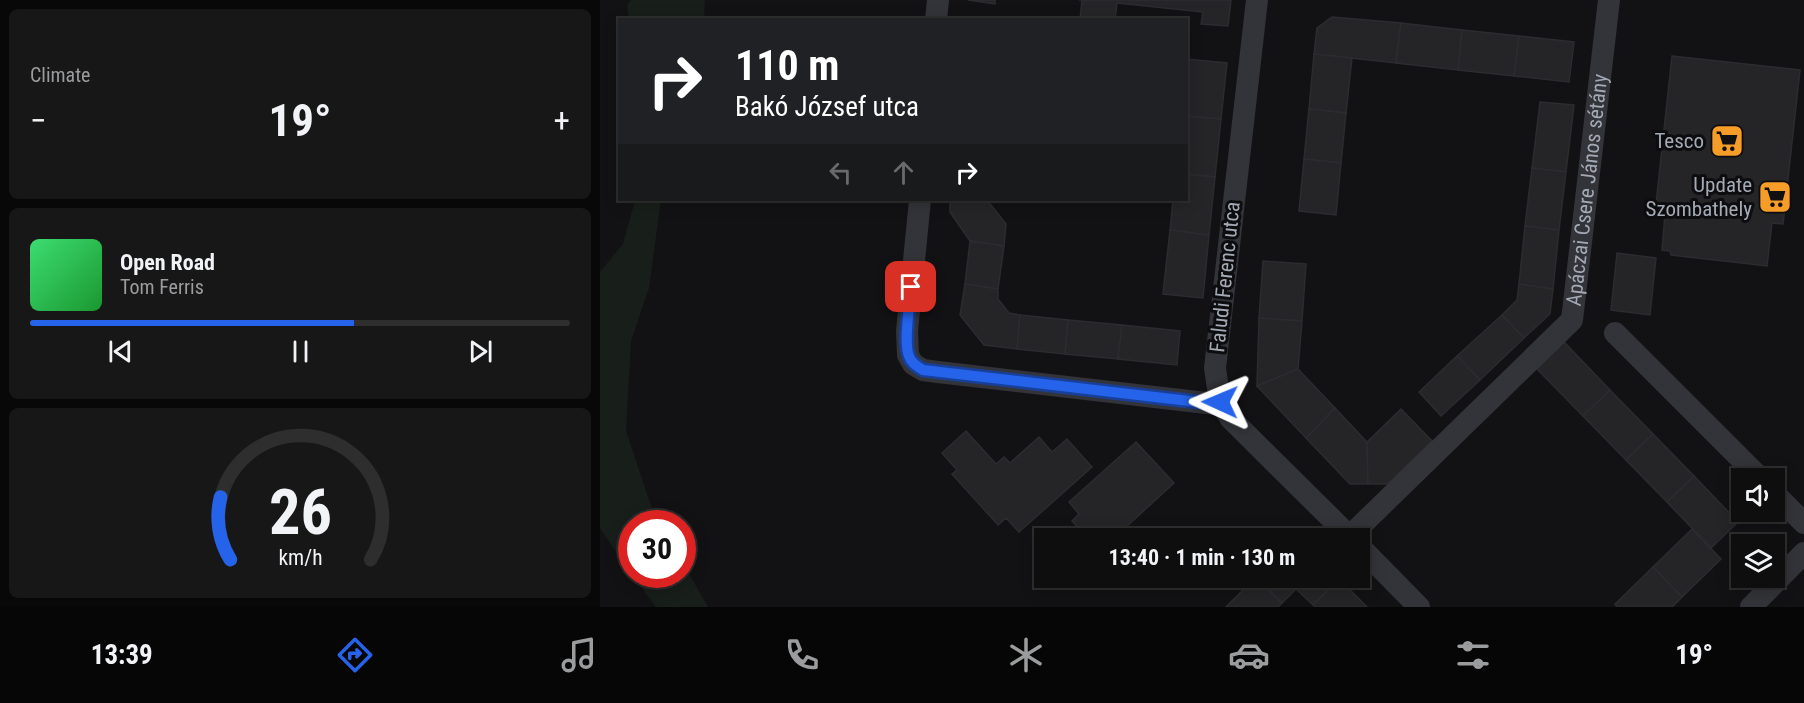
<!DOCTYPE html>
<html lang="en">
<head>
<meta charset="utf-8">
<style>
  :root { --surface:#0e0e0f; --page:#171718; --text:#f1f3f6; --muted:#9b9c9e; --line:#2e2e2f; --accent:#2563eb }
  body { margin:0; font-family:"Roboto Condensed",sans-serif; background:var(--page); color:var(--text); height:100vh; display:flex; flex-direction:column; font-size:22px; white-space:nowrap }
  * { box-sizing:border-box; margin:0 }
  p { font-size:20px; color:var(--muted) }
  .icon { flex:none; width:33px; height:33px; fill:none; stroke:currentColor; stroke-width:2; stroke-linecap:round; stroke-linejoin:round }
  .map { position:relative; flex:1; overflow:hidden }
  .details { display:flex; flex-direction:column; gap:9px; padding:9px; background:#080808; width:600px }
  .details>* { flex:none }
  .hud { position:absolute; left:18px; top:18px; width:570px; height:183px; border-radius:0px; box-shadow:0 3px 15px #0003,0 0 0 2px var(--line); background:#202124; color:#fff; overflow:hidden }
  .fabs { position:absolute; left:1131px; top:468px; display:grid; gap:12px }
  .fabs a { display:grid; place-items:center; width:54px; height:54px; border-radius:0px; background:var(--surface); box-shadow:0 3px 15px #0003,0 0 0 2px var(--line); font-size:30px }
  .speed { position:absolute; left:18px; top:510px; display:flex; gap:12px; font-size:30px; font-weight:700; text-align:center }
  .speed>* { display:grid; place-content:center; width:78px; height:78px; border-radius:50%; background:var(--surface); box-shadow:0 3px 15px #0003,0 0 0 2px var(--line); line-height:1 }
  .speed .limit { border:9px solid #d22; background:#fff; color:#111 }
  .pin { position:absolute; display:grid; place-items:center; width:51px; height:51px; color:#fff; margin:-26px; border-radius:12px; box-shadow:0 3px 9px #0006 }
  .me { position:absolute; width:66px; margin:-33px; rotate:271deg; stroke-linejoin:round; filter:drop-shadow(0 0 4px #0008) }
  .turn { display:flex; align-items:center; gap:21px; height:126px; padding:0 18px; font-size:27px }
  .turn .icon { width:78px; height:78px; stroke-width:2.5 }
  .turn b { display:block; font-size:42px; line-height:51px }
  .lanes { display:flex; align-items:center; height:57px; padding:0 18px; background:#0003; justify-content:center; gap:30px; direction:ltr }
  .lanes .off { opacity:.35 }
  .big { font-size:45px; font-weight:700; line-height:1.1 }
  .details .tile { flex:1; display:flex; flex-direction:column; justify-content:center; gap:9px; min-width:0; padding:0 21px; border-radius:9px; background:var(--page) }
  .details .dial { align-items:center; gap:0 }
  .dial svg { height:156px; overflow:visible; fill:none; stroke:var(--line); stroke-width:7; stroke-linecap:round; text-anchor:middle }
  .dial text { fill:var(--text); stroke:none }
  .song { display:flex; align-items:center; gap:18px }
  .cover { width:72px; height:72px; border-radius:9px; background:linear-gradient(135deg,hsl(140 70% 55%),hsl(130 70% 35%)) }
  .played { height:6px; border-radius:3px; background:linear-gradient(90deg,var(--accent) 60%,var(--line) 60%) }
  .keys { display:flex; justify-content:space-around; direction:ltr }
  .heat { display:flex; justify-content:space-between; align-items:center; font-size:33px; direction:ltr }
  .trip { position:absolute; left:434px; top:528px; width:336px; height:60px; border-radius:0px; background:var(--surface); box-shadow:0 3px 15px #0003,0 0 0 2px var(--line); font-weight:700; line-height:60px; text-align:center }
  .dock { display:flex; height:96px; justify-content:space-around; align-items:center; background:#060606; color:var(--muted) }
  .dock .icon { width:42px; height:42px }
  .dock .current { color:var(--accent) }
  .dock b { font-size:27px; color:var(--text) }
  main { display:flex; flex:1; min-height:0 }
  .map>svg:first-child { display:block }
  .green { fill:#181e19 }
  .building { fill:#252528; stroke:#2c2c30; stroke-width:1.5 }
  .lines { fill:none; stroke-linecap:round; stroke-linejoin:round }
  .street { stroke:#333439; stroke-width:22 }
  .route-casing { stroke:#184099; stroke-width:15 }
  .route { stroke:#2563eb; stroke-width:10 }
  .labels { text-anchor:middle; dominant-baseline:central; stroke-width:6; stroke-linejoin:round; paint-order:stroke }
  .poi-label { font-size:21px; fill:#a3aab5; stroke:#0d0d0f; text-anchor:end }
  .street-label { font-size:21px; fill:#a3aab5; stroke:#0d0d0f }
</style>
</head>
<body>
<main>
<section class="details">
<div class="tile"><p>Climate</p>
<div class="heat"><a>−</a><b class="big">19°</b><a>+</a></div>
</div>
<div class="tile">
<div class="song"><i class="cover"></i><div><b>Open Road</b><p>Tom Ferris</p></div></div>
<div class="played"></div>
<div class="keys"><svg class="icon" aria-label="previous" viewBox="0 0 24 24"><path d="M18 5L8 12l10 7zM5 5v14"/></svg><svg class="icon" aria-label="pause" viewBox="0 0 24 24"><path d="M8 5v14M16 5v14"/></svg><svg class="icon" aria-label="next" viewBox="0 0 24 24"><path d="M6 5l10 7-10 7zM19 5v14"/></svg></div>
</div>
<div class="tile dial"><svg viewBox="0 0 100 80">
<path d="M14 69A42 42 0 1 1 86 69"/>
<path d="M14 69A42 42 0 0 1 9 37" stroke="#2563eb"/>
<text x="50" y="56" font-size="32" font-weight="700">26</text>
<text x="50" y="72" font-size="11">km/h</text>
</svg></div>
</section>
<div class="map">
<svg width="1204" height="607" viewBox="0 0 1204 607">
  <rect width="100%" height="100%" fill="#121214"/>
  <!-- green -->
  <g class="green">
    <polygon points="31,0 105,0 104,20 29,19 27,5"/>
    <polygon points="35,200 61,200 49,288 31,341 26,431 54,515 59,523 32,524 31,574 0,528 0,272 23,244"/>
    <polygon points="83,563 108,607 56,607 32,575 82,574"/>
  </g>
  <!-- building -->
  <g class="building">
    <polygon points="368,0 395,0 395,4"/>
    <polygon points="479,0 631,0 628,26 601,24 603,12 517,3 515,20 480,20 482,0"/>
    <polygon points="732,17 801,23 796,63 714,54 717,28"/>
    <polygon points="801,23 862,30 858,70 796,63"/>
    <polygon points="862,30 919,36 914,76 858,70"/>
    <polygon points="919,36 974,42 969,82 914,76"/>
    <polygon points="714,54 752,58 746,113 709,109"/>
    <polygon points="1072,56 1200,70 1183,224 1172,223 1167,266 1071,255 1070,251 1062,250 1065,214 1055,213"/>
    <polygon points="587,59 627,63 621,119 586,116"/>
    <polygon points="940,102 974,105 966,172 932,168"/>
    <polygon points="709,109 746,113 741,163 704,159"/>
    <polygon points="586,116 621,119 615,177 586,174"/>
    <polygon points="704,159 741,163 736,215 699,211"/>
    <polygon points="932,168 966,172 959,230 925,226"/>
    <polygon points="586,174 615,177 609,235 570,230 573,200 586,200"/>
    <polygon points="350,200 387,200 406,224 404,246 370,241 350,212"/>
    <polygon points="925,226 959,230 953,289 919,284"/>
    <polygon points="570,230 609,235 603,298 563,294"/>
    <polygon points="370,241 404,246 398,289 365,284"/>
    <polygon points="1017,253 1056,258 1050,315 1011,310"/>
    <polygon points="663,261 706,264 702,321 659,318"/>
    <polygon points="365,284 398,289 398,299 409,313 420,315 417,349 384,345 360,315"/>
    <polygon points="919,284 953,289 950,314 924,338 902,315 917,300"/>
    <polygon points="420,315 468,320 465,354 417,349"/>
    <polygon points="902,315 924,338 880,380 857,356"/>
    <polygon points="659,318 702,321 698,369 657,386"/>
    <polygon points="468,320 522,325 518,359 465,354"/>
    <polygon points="522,325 580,331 577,365 518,359"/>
    <polygon points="964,342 1010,390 983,416 937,369"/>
    <polygon points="857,356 880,380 841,416 819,392"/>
    <polygon points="698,369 735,408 706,438 657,386"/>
    <polygon points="1010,390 1053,434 1026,460 983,416"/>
    <polygon points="735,408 767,442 768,484 750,484 706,438"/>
    <polygon points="801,409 832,441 787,484 768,484 767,442"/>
    <polygon points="366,431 396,464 404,457 410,463 439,437 452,452 467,439 492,467 419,532 406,518 398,525 352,474 357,470 342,453"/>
    <polygon points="1053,434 1094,476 1067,502 1026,460"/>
    <polygon points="536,442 574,483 514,538 502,538 496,532 488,538 472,521 479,514 469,502"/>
    <polygon points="1094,476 1138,522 1111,548 1067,502"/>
    <polygon points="1092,529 1121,559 1082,597 1053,567"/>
    <polygon points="1053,567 1082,597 1072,607 1017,607 1015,604"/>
    <polygon points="655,578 682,603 678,607 626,607"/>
    <polygon points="658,578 738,578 739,579 713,605 696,589 682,603"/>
    <polygon points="739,579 767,607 715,607 713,605"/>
  </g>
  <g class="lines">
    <!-- street -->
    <g class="street">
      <polyline points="657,0 615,368 620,402 631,419 751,538"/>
      <polyline points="336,20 338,0"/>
      <polyline points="320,200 307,331 308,355 313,364 323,370 338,372 615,404 620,402"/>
      <polyline points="1015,333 1160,478"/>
      <polyline points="1174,493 1204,523"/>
      <path id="s1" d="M 749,537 L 972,320 L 1009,0"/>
      <polyline points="759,546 819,607"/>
      <polyline points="1151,607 1204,553"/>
    </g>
  </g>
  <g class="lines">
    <!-- route casing -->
    <g class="route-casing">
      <path id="route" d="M 311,287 C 310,303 303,342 309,356 C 311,363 317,366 323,370 L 615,404 L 620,402"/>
    </g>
    <!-- route -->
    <use href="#route" class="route"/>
  </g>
  <!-- icons -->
  <defs>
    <g id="supermarket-square" transform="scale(1.725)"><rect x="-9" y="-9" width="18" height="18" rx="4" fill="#f59c29" stroke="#0d0d0f"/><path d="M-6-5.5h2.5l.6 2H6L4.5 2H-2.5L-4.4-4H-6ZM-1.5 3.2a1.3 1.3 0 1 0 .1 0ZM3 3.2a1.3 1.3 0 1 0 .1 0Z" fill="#111"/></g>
  </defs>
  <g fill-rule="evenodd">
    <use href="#supermarket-square" x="1127" y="141"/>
    <use href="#supermarket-square" x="1175" y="197"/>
  </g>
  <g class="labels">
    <!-- poi labels -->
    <g class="poi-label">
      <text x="1104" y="141">Tesco</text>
      <text x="1152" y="185">Update<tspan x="1152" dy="24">Szombathely</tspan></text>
    </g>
    <!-- street labels -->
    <g class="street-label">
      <text stroke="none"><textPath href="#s1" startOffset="442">Apáczai Csere János sétány</textPath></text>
      <text transform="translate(625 277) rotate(-84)">Faludi Ferenc utca</text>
    </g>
  </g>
</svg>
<div class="fabs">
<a><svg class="icon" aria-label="sound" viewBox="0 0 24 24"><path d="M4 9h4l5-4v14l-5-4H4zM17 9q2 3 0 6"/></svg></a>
<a><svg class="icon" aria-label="layers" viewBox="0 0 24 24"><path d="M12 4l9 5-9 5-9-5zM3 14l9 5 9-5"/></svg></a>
</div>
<div class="speed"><div class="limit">30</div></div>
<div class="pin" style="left:311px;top:287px;background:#d93025"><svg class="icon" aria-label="arrive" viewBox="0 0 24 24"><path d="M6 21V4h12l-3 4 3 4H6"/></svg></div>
<svg class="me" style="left:620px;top:402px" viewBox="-20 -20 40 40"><path d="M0-17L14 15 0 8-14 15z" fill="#2563eb" stroke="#fff" stroke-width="4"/></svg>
<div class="trip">13:40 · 1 min · 130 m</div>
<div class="hud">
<div class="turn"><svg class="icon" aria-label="right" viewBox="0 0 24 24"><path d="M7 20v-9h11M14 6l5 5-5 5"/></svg><div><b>110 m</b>Bakó József utca</div></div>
<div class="lanes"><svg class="icon off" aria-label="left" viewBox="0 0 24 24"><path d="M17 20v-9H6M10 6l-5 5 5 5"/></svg><svg class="icon off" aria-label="ahead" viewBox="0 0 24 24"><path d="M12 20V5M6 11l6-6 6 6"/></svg><svg class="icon" aria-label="right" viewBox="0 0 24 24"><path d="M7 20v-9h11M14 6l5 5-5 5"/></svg></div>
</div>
</div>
</main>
<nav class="dock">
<b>13:39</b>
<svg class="icon current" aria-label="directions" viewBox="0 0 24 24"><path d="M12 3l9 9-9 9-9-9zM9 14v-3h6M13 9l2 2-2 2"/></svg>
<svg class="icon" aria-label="music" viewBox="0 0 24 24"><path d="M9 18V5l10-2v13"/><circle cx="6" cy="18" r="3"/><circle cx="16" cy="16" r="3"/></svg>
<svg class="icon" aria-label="phone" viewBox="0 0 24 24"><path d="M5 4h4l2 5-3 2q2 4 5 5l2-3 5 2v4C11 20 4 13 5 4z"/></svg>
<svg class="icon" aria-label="climate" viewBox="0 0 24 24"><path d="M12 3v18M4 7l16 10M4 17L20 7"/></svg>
<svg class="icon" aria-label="car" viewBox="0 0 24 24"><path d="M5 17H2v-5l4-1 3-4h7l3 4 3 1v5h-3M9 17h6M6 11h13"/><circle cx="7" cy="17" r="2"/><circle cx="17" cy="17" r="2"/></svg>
<svg class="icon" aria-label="filters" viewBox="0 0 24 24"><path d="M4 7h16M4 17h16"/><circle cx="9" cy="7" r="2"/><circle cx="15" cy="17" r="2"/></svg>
<b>19°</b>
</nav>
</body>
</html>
